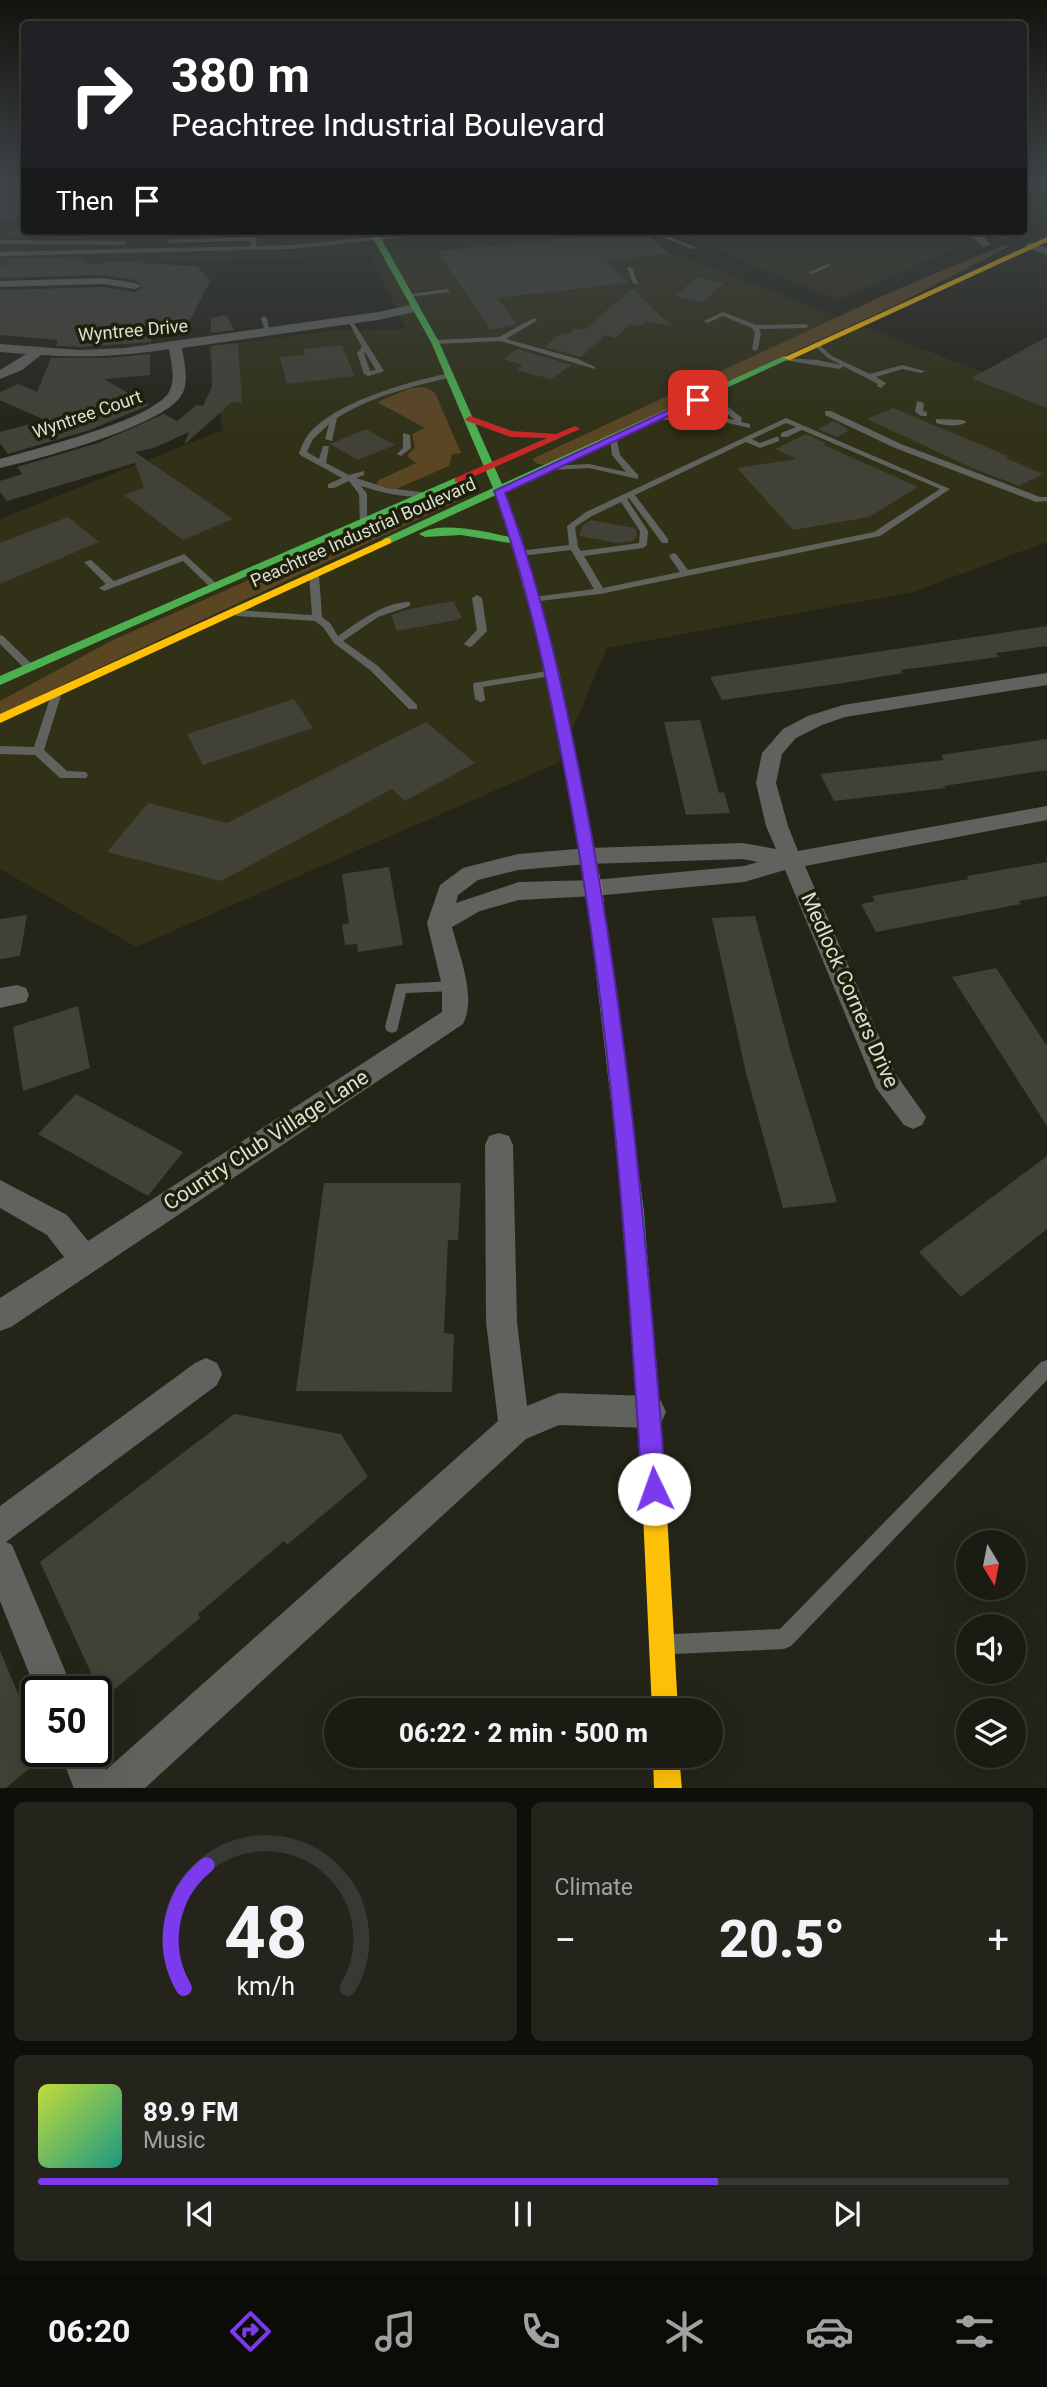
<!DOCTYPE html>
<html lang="en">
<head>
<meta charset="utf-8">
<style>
  :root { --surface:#1b1b13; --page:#24241c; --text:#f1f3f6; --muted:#a0a1a0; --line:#393933; --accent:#7c3aed }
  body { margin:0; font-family:Roboto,sans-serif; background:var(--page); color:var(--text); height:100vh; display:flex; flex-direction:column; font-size:26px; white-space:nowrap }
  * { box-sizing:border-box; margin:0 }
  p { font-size:23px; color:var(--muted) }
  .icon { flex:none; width:38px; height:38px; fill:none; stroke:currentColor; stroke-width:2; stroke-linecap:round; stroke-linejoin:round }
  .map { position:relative; height:1788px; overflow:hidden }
  .side { display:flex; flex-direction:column; gap:14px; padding:14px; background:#0f0f0a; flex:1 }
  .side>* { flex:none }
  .banner { position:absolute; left:21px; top:21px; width:1006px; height:214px; border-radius:7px; box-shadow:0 7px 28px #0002,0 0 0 2px var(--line); background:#202124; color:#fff; overflow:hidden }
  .needle { width:46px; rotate:170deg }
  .controls { position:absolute; left:956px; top:1530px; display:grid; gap:14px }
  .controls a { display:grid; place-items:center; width:70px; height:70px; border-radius:50%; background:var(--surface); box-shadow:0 7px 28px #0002,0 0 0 2px var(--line); font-size:35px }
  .speed { position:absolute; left:21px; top:1676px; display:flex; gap:14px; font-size:35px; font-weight:700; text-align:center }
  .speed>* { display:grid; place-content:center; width:91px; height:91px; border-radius:50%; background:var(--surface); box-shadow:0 7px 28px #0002,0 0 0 2px var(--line); line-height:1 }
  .speed .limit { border:4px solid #111; border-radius:10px; background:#fff; color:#111 }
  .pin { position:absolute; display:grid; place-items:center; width:60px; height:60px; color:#fff; margin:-30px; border-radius:14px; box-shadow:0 4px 10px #0006 }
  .me { position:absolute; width:77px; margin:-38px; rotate:357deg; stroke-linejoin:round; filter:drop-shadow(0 0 5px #0008) }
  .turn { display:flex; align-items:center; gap:24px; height:147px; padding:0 35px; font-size:32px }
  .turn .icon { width:91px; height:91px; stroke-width:2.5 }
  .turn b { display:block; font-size:49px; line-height:60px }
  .then { display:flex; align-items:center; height:66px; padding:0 35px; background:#0003; gap:14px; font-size:26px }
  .big { font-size:52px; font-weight:800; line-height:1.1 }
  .side .card { flex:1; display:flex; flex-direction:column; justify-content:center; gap:10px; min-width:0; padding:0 24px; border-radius:10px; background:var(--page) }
  .side .dial { align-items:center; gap:0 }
  .dial svg { height:182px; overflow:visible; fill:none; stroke:var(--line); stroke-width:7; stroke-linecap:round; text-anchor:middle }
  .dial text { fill:var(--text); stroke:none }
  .song { display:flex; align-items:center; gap:21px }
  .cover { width:84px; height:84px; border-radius:10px; background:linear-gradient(135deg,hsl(70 70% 55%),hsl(170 70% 35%)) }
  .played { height:7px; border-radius:4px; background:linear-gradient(90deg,var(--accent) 70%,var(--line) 70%) }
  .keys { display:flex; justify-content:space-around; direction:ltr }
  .heat { display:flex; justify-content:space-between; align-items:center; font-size:38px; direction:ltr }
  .side .tiles { flex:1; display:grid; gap:14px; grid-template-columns:1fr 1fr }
  .card:last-child { grid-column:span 2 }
  .trip { position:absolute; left:324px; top:1698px; width:399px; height:70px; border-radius:35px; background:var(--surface); box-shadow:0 7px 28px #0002,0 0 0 2px var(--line); font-weight:800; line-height:70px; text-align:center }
  .dock { display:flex; height:112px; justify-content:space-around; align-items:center; background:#0b0b08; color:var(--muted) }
  .dock .icon { width:49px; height:49px }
  .dock .selected { color:var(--accent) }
  .dock b { font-size:32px; color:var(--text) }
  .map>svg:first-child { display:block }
  .built { fill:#303117 }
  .green { fill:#5b4624 }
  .building { fill:#414137 }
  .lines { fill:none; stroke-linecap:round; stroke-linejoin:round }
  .lane { fill:#60625d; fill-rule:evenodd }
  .street { fill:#60625d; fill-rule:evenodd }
  .fast { fill:#4caf50; fill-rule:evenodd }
  .slow { fill:#ffc107; fill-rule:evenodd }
  .jam { fill:#c62828; fill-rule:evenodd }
  .route { fill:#7c3aed; stroke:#51269a; stroke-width:2 }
  .labels { text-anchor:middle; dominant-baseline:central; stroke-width:7; stroke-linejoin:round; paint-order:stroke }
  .far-street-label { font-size:18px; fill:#dddfd2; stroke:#1e200b }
  .street-label { font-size:21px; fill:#dddfd2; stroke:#1e200b }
</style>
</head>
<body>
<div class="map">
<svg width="1047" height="1789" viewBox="0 0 1047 1789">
  <rect width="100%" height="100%" fill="#242419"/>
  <!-- built -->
  <g class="built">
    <polygon points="0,182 24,182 24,231 615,231 1047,397 1047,542 913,592 607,648 558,763 136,947 0,869 0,519 223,430 208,347 329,331 406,329 371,255 0,268"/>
    <polygon points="1024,182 1047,182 1047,209 1024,219"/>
    <polygon points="671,231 996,231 838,300"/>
  </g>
  <!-- green -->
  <g class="green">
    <polygon points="1004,245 1010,246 898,304 546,465 537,464 532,459 891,292"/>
    <polygon points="425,387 435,393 461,453 452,454 449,466 396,489 375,486 379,480 416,463 407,456 415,447 412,434 425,428 377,402 411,388"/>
    <polygon points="454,489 464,490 462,499 0,714 0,701 113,640"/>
  </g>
  <!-- building -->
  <g class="building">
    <polygon points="4,182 24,182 24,218 1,221"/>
    <polygon points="10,231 82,231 82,238 10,237"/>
    <polygon points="645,231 668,253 606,261 628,283 497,298 517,324 491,330 437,251"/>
    <polygon points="82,257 86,264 122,262 197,266 210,281 184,332 151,335 151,342 80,347 56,346 58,340 0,335 0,290 103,287 135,292 143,287 135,280 103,275 0,278 0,265 8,265 9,258"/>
    <polygon points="697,278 724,283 702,302 674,296"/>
    <polygon points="633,288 671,326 646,321 640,326 630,324 615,338 605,335 581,357 545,347 561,333 567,335 575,328 584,330"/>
    <polygon points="227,315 234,330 211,333 211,318"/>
    <polygon points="1047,337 1047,408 971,378"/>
    <polygon points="238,343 242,403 232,402 184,445 189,432 154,448 135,452 233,519 183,540 124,495 144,488 135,463 7,501 0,492 0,481 22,474 17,467 98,443 164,414 177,421 197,405 203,406 212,387 211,346"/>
    <polygon points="342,345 354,376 287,384 280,357 305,355 303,349"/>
    <polygon points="517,349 572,365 551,379 516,370 523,365 503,359"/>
    <polygon points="150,354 150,375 104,379 149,405 90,430 8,454 0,443 0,432 45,420 0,400 0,392 18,384 37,392 51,358 106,358"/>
    <polygon points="893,408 1008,456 1006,458 1043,474 1019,486 970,467 867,419"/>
    <polygon points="833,421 846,428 848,431 837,437 818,429"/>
    <polygon points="366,429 395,445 358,460 330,444"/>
    <polygon points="806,434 826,443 824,445 918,487 869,517 793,530 737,468 796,459 775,449"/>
    <polygon points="68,517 99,542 0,584 0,543"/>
    <polygon points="591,520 635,528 637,535 633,541 617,543 579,536 583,525"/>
    <polygon points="453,601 462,618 457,620 397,631 391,615 410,609"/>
    <polygon points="1047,626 1047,646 995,653 999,657 901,670 903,673 843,683 722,700 710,677"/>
    <polygon points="294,699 313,728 203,765 187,734"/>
    <polygon points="700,720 719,793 724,792 730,813 686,815 664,722"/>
    <polygon points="426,722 475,763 405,801 392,789 221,881 107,852 148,803 227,823"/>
    <polygon points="1047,739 1047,770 944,786 946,788 834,801 820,774 944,760 941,755"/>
    <polygon points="1047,862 1047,896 1019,901 1021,904 876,932 861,904 875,901 872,896 969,879 967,876"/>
    <polygon points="389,867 403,945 358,952 357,944 345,945 342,925 349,923 342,874"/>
    <polygon points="27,915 20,956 0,959 0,919"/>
    <polygon points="755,916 790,1049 837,1202 783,1208 746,1073 712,918"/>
    <polygon points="996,968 1047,1046 1047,1126 952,977"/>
    <polygon points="78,1006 90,1068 23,1091 13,1027"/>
    <polygon points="76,1094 183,1152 148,1196 38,1134"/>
    <polygon points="1047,1156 1047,1229 961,1297 919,1252"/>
    <polygon points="324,1183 461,1183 458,1240 448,1240 444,1333 454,1334 452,1392 296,1391"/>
    <polygon points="234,1414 341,1434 368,1477 287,1545 284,1541 198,1614 200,1618 103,1699 40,1562"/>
    <polygon points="0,1651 37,1738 37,1752 42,1752 44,1756 5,1789 0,1789"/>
  </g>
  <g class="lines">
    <!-- lane -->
    <g class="lane">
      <polygon points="1028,187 1033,188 1024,193 1024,189"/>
      <polygon points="440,231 461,231 291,249 0,256 0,252 250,246 251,241 168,243 170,240 254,237 257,239 256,246 291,245"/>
      <polygon points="533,231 535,234 507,237 504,235"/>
      <polygon points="647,231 655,231 697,248 692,249"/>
      <polygon points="0,240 124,241 127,243 124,245 0,244"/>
      <polygon points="827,264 832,265 813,274 808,273"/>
      <polygon points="627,267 632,268 638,284 633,283"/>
      <polygon points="448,289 450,292 407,297 404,295"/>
      <polygon points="723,312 756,325 806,324 809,326 806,328 759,329 761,333 758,349 755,351 752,349 755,333 752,328 723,316 707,323 704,321"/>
      <polygon points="264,316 267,318 270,333 265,332 261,318"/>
      <polygon points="534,318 537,320 536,321 506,339 578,359 595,367 595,369 500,341 435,344 432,342 435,340 499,337"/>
      <path d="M 347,319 L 352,320 L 384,371 L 382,372 L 368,376 L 364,374 L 357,353 L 362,347 ZM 365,352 L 376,370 L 370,371 L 364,353 Z"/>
      <polygon points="817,343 832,356 870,374 902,365 925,371 921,373 902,369 876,377 886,383 881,388 877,386 878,384 843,366 840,369 783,360 786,358 817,360 841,365 828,358 815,346 814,345"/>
      <path d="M 450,373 L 454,375 L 453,377 C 413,386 372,396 337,418 L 332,441 L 325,439 L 329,424 L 313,439 L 307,452 L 319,459 L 323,446 L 329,446 L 326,463 L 349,475 L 364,471 L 364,475 L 356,478 L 387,488 L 421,492 L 425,494 C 410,501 377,491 361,486 L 367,494 L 367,521 L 360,523 L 359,494 L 349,481 L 334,488 L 328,488 L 328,484 L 342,478 L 300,455 L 299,453 C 301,448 303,442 306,438 C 329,403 411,381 450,373 Z"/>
      <polygon points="714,389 720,389 722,402 742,418 741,422 750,424 750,428 696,416 665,420 661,418 665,416 696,412 735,420 714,403"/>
      <polygon points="917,401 924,403 923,411 927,412 927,416 921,416 915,412"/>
      <polygon points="825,411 831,411 901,444 1040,497 1047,497 1047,501 1036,502 895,448 825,415"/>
      <path d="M 786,418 L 950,489 L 880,536 L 600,594 L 531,602 L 531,598 L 534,597 L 594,589 L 571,550 L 521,556 L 517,553 L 518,551 L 569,545 L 567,526 L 586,512 ZM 786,423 L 796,427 L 781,433 L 781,437 L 787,437 L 802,430 L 940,489 L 874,532 L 688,570 L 676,554 L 673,553 L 669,556 L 680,572 L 603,588 L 584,556 L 643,548 L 647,545 L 648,531 L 627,499 L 629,498 L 662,543 L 668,543 L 668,539 L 635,495 L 746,442 L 760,448 L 779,441 L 779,437 L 776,437 L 760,443 L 752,439 ZM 621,502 L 640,531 L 639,543 L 581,551 L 578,547 L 575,527 L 592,516 Z"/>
      <path d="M 936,419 L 963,420 L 967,422 C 959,427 945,426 936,423 Z"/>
      <polygon points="403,433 410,435 411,448 401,456 397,454 403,448"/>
      <polygon points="610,438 617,440 620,455 638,475 638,479 589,468 552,470 548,468 552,466 589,464 626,472 612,455"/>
      <polygon points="184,554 217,584 217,588 211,588 183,561 104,591 99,588 106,584 84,562 91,560 114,581"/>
      <path d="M 314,572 L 319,575 L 322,617 L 330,623 L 338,636 C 358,622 386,601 410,602 L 410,606 L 378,617 L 343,641 L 378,666 L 417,705 L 417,709 L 409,709 L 370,670 L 334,643 L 323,627 L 315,621 L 237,616 L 232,613 L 237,610 L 312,615 L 309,575 Z"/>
      <polygon points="477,595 482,598 487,631 472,646 469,647 464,644 477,630 472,598"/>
      <polygon points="0,635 3,636 34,666 34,670 26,670 0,644"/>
      <polygon points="553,670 558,673 557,675 483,687 485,699 484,701 480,702 475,699 473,685 474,683"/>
      <polygon points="57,689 62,692 44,750 67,771 86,772 88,775 86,778 60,778 35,755 0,754 0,746 34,747 52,692"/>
      <polygon points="454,981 459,982 461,986 459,990 454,991 406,993 397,1031 392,1033 387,1031 385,1027 396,984"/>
      <polygon points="1047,1360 1047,1380 791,1646 784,1649 673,1654 666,1651 663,1644 666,1637 673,1634 780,1629 1041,1362"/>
    </g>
    <!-- street -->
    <g class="street">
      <polygon points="968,231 979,231 991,245 982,247"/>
      <polygon points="990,231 1002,231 1010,237 1001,239"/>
      <polygon points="1030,243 1047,248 1047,254 1026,248 1026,244"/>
      <polygon points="103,278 135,283 141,286 135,289 103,284 0,287 0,281"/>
      <path d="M 415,304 L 419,305 L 419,311 L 378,320 L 182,348 C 184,362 190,382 181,396 C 160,427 39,459 0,468 L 0,459 C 34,449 153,420 169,392 C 176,380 171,362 169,349 C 126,356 85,358 41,355 L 22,370 L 0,379 L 0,370 L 26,354 L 0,352 L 0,344 L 80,350 L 124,348 L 378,312 Z"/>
      <path d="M 1047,673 L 1047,685 L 845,717 L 822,725 L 796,738 L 782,754 L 776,783 L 788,826 L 798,851 L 1047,806 L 1047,820 L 805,866 L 895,1073 L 926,1117 L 922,1125 L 913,1129 L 904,1125 L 876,1088 L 785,870 L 744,882 L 594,896 L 519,900 L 480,911 L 452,927 C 459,955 477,997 463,1024 L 11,1327 L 0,1331 L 0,1298 L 64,1257 L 47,1235 L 0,1208 L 0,1180 L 67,1215 L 88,1241 L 442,1012 L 442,986 L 427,923 L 440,885 L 463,868 L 518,854 L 588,848 L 743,843 L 776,849 L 766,826 L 756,783 L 762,753 L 783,729 L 808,716 L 843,705 ZM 743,859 L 758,862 L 744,866 L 594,880 L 519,882 L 456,903 L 458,895 L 478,880 L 518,870 L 588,864 Z"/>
      <polygon points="17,985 26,988 29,995 26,1002 0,1008 0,988"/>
      <polygon points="499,1133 509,1136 513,1145 517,1322 527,1406 559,1393 650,1396 661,1401 666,1412 661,1423 650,1428 559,1425 526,1439 144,1789 74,1789 60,1752 96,1752 96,1747 106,1770 498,1421 486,1322 485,1145 489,1136"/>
      <polygon points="206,1358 217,1363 222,1374 217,1385 6,1542 12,1545 74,1692 37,1693 0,1601 0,1506 195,1363"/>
    </g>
    <!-- fast -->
    <g class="fast">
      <path d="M 369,231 L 377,231 L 439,342 L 502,484 L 784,356 L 791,358 L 505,491 L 521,536 L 517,539 L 523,541 L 523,545 L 461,535 L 425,537 L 419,534 C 440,520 487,532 510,537 L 496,495 L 391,543 L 383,543 L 383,539 L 493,488 L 431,342 Z"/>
      <polygon points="455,478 464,480 0,685 0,676"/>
      <polygon points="600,933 606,934 608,939 644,1212 667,1513 663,1521 655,1525 647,1521 643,1513 624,1212 592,939 594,934"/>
    </g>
    <!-- slow -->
    <g class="slow">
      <polygon points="1047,237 1047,242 790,360 783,358"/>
      <polygon points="515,533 521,536 559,673 602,888 608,939 606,944 594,944 592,939 586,888 547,673 509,536"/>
      <polygon points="387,538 391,539 391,543 0,723 0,714"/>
      <polygon points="655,1501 663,1505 667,1513 678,1710 652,1710 643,1513 647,1505"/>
      <polygon points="653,1755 679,1755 682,1789 654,1789"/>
    </g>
    <!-- jam -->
    <polygon class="jam" points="470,416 512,431 556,434 575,426 580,429 459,483 455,482 455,478 547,438 511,437 467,421 465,419"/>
  </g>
  <!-- sky -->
  <linearGradient id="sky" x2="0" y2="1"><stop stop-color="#14140e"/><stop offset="0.42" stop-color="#3f4549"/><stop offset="1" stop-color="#3f4549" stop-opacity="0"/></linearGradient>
  <rect width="1047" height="433" fill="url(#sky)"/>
  <!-- route -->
  <path class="route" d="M 694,398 L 702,400 L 505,493 C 542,589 563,689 583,790 C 628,1021 648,1255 666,1489 L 662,1498 L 654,1501 L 646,1498 L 642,1489 C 627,1255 611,1020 568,789 C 549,688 529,588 494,491 Z"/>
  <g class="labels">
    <!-- far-street labels -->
    <g class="far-street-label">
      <text transform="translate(133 330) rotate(-5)">Wyntree Drive</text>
      <text transform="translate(87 414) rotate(-19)">Wyntree Court</text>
      <text transform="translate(363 532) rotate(-24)">Peachtree Industrial Boulevard</text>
    </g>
    <!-- street labels -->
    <g class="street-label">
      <text transform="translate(850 990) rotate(66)">Medlock Corners Drive</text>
      <text transform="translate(266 1140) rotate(-33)">Country Club Village Lane</text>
    </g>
  </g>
</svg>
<div class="controls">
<a><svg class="needle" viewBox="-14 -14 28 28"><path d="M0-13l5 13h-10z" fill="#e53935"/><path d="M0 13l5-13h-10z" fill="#a0a1a0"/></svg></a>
<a><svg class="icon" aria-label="sound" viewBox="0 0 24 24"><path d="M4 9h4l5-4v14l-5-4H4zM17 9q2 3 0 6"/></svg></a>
<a><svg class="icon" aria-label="layers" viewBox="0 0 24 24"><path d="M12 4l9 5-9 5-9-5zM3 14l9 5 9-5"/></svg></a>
</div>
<div class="speed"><div class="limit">50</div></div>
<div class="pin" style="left:698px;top:400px;background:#d93025"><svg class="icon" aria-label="arrive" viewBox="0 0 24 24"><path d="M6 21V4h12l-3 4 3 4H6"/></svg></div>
<svg class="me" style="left:654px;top:1489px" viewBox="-20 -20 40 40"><circle r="19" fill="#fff"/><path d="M0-13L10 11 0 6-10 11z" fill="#7c3aed"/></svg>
<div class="trip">06:22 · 2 min · 500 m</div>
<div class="banner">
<div class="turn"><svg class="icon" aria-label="right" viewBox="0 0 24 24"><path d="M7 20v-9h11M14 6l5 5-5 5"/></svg><div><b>380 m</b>Peachtree Industrial Boulevard</div></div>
<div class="then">Then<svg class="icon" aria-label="arrive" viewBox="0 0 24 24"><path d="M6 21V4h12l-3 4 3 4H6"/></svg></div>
</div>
</div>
<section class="side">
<div class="tiles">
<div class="card dial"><svg viewBox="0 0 100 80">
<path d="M14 69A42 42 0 1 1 86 69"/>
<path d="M14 69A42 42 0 0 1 24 15" stroke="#7c3aed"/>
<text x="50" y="56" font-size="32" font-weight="700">48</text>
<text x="50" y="72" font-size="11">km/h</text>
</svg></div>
<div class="card"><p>Climate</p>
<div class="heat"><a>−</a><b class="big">20.5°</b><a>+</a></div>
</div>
<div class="card">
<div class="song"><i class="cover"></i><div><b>89.9 FM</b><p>Music</p></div></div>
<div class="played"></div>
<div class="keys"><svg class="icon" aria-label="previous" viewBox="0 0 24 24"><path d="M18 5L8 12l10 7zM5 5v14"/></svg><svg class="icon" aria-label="pause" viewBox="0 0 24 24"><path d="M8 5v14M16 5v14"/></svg><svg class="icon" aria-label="next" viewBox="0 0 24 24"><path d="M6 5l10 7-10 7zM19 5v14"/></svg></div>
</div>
</div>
</section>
<nav class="dock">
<b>06:20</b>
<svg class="icon selected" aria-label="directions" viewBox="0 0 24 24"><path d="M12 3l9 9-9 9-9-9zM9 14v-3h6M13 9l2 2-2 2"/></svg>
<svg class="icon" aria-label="music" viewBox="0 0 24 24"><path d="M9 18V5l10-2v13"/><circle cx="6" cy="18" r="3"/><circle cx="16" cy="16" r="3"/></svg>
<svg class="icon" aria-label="phone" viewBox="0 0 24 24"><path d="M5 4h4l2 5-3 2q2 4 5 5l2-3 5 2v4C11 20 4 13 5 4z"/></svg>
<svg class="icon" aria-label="climate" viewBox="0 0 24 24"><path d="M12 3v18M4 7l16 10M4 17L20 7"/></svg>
<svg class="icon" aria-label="car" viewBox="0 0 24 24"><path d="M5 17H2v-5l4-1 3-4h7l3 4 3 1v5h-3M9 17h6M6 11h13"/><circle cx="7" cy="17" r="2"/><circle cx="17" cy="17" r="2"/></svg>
<svg class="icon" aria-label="filters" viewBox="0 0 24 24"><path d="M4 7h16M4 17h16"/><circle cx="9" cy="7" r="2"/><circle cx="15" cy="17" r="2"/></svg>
</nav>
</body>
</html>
